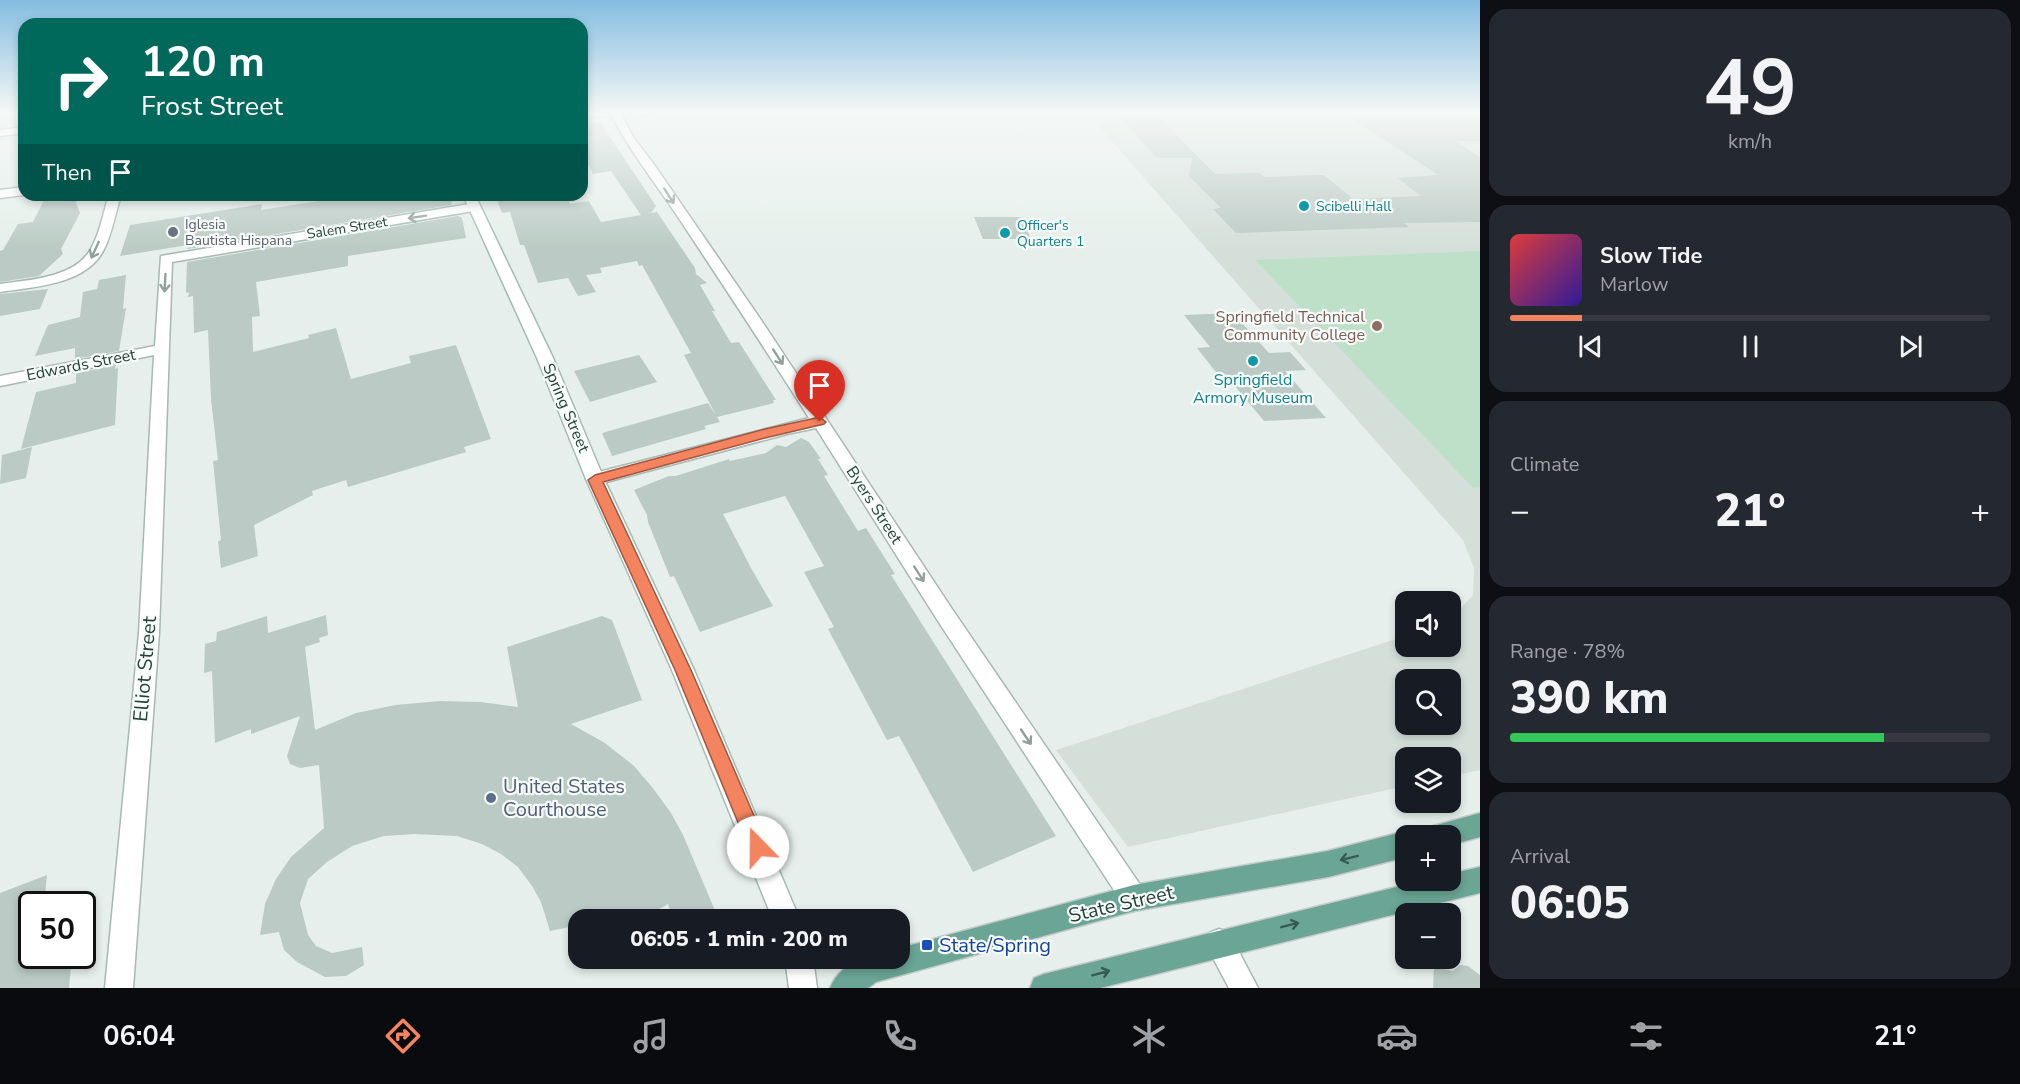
<!DOCTYPE html>
<html lang="en">
<head>
<meta charset="utf-8">
<style>
  :root { --surface:#171b24; --page:#242831; --text:#f1f3f6; --muted:#9ea1a6; --line:#363941; --accent:#f4845f }
  body { margin:0; font-family:"Nunito Sans",sans-serif; background:var(--page); color:var(--text); height:100vh; display:flex; flex-direction:column; font-size:22px; white-space:nowrap }
  * { box-sizing:border-box; margin:0 }
  p { font-size:20px; color:var(--muted) }
  .icon { flex:none; width:33px; height:33px; fill:none; stroke:currentColor; stroke-width:2; stroke-linecap:round; stroke-linejoin:round }
  .map { position:relative; flex:1; overflow:hidden }
  .panel { display:flex; flex-direction:column; gap:9px; padding:9px; background:#0d0f14; width:540px }
  .panel>* { flex:none }
  .hud { position:absolute; left:18px; top:18px; width:570px; height:183px; border-radius:18px; box-shadow:0 3px 9px #0003; background:#00695c; color:#fff; overflow:hidden }
  .buttons { position:absolute; left:1395px; top:591px; display:grid; gap:12px }
  .buttons a { display:grid; place-items:center; width:66px; height:66px; border-radius:12px; background:var(--surface); box-shadow:0 3px 9px #0003; font-size:30px }
  .speed { position:absolute; left:18px; top:891px; display:flex; gap:12px; font-size:30px; font-weight:700; text-align:center }
  .speed>* { display:grid; place-content:center; width:78px; height:78px; border-radius:50%; background:var(--surface); box-shadow:0 3px 9px #0003; line-height:1 }
  .speed .limit { border:3px solid #111; border-radius:9px; background:#fff; color:#111 }
  .pin { position:absolute; display:grid; place-items:center; width:51px; height:51px; color:#fff; margin:-62px -26px; border-radius:50% 50% 50% 0; rotate:-45deg; box-shadow:0 0 6px #0007 }
  .pin .icon { rotate:45deg }
  .me { position:absolute; width:66px; margin:-33px; rotate:338deg; stroke-linejoin:round; filter:drop-shadow(0 0 4px #0008) }
  .turn { display:flex; align-items:center; gap:21px; height:126px; padding:0 24px; font-size:27px }
  .turn .icon { width:78px; height:78px; stroke-width:2.5 }
  .turn b { display:block; font-size:42px; line-height:51px }
  .then { display:flex; align-items:center; height:57px; padding:0 24px; background:#0003; gap:12px; font-size:22px }
  .big { font-size:45px; font-weight:800; line-height:1.1 }
  .panel .card { flex:1; display:flex; flex-direction:column; justify-content:center; gap:9px; min-width:0; padding:0 21px; border-radius:18px; background:var(--page) }
  .panel .dial { align-items:center; gap:0 }
  .dial b { font-size:78px; line-height:1 }
  .song { display:flex; align-items:center; gap:18px }
  .cover { width:72px; height:72px; border-radius:9px; background:linear-gradient(135deg,hsl(0 70% 55%),hsl(250 70% 35%)) }
  .played { height:6px; border-radius:3px; background:linear-gradient(90deg,var(--accent) 15%,var(--line) 15%) }
  .keys { display:flex; justify-content:space-around; direction:ltr }
  .heat { display:flex; justify-content:space-between; align-items:center; font-size:33px; direction:ltr }
  .charge { height:9px; border-radius:4px; background:linear-gradient(90deg,#34c759 78%,var(--line) 0) }
  .trip { position:absolute; left:568px; top:909px; width:342px; height:60px; border-radius:18px; background:var(--surface); box-shadow:0 3px 9px #0003; font-weight:800; line-height:60px; text-align:center }
  .dock { display:flex; height:96px; justify-content:space-around; align-items:center; background:#090b0e; color:var(--muted) }
  .dock .icon { width:42px; height:42px }
  .dock .on { color:var(--accent) }
  .dock b { font-size:27px; color:var(--text) }
  main { display:flex; flex:1; min-height:0 }
  .map>svg:first-child { display:block }
  .built { fill:#d4dfda; fill-rule:evenodd }
  .green { fill:#bfe0c8 }
  .building { fill:#bbcac4 }
  .lines { fill:none; stroke-linecap:round; stroke-linejoin:round }
  .minor-casing { stroke:#a8b8b2; stroke-width:3 }
  .tertiary-casing { stroke:#a8b8b2; stroke-width:3 }
  .secondary-casing { stroke:#a4bbb3; stroke-width:3 }
  .primary-casing { stroke:#c2cac8; stroke-width:3 }
  .minor { fill:#fff; fill-rule:evenodd }
  .tertiary { fill:#fff; fill-rule:evenodd }
  .secondary { fill:#fff; fill-rule:evenodd }
  .primary { fill:#6aa596; fill-rule:evenodd }
  .oneway { stroke:#92a09c }
  .oneway2 { stroke:#365b51 }
  .route { fill:#f4845f; stroke:#9f563e; stroke-width:1.5 }
  .culture-dot { fill:#0f9aa8; stroke:#f7fbf9; stroke-width:2 }
  .worship-dot { fill:#6b7280; stroke:#f7fbf9; stroke-width:2 }
  .education-dot { fill:#8d6e63; stroke:#f7fbf9; stroke-width:2 }
  .service-dot { fill:#5c6f8a; stroke:#f7fbf9; stroke-width:2 }
  .transit-dot { fill:#1a4fb4; stroke:#f7fbf9; stroke-width:2 }
  .labels { text-anchor:middle; dominant-baseline:central; stroke-width:4.5; stroke-linejoin:round; paint-order:stroke }
  .far-culture-label { font-size:14px; fill:#0d838f; stroke:#f7fbf9; text-anchor:start }
  .far-worship-label { font-size:14px; fill:#5b616d; stroke:#f7fbf9; text-anchor:start }
  .far-street-label { font-size:14px; fill:#24423a; stroke:#f7fbf9 }
  .education-label { font-size:16px; fill:#785e54; stroke:#f7fbf9; text-anchor:end }
  .street-label { font-size:16px; fill:#24423a; stroke:#f7fbf9 }
  .culture-label { font-size:16px; fill:#0d838f; stroke:#f7fbf9 }
  .near-street-label { font-size:20px; fill:#24423a; stroke:#f7fbf9 }
  .near-service-label { font-size:20px; fill:#4e5e75; stroke:#f7fbf9; text-anchor:start }
  .near-transit-label { font-size:20px; fill:#164399; stroke:#f7fbf9; text-anchor:start }
</style>
</head>
<body>
<main>
<div class="map">
<svg width="1480" height="988" viewBox="0 0 1480 988">
  <rect width="100%" height="100%" fill="#e6efeb"/>
  <!-- built -->
  <path class="built" d="M 1086,112 L 1480,112 L 1480,770 L 1451,776 L 1450,758 L 1406,758 L 1405,786 L 1128,847 L 1056,750 L 1405,636 L 1406,646 L 1450,646 L 1451,619 L 1473,595 L 1474,568 L 1463,540 ZM 1406,680 L 1450,680 L 1450,724 L 1406,724 Z"/>
  <!-- green -->
  <polygon class="green" points="1480,251 1480,487 1473,488 1255,260"/>
  <!-- building -->
  <g class="building">
    <polygon points="1342,112 1480,112 1480,141 1456,141 1480,157 1480,222 1404,223 1409,227 1236,233 1213,209 1221,208 1189,176 1192,158 1157,158 1118,115 1156,114 1215,174 1259,173 1264,177 1324,175 1353,199 1421,196 1398,178 1438,175"/>
    <polygon points="600,122 656,206 651,213 657,212 695,268 696,274 707,283 700,285 715,311 712,311 731,343 739,342 776,400 773,400 774,403 717,417 720,422 704,426 706,429 612,456 602,433 708,403 717,417 684,355 691,353 642,265 639,266 637,261 600,268 602,273 586,275 596,292 578,296 568,278 538,283 524,245 520,245 510,212 502,213 496,197 566,195 570,204 589,201 601,222 641,215 611,171 593,174 588,164 582,165 582,125"/>
    <polygon points="56,195 80,195 76,203 80,213 61,249 63,254 39,276 0,282 0,251 3,250 18,224 33,222 46,196"/>
    <polygon points="358,195 454,195 451,205 187,249 188,245 120,256 130,225 262,204 261,210"/>
    <polygon points="458,216 462,218 466,238 348,256 348,266 256,282 260,316 252,317 253,352 309,338 308,335 336,328 351,379 411,363 409,356 456,345 491,439 464,447 466,452 348,487 346,480 312,491 313,495 254,525 258,556 221,568 218,541 221,540 213,461 218,460 211,399 208,330 194,333 193,296 188,297 189,292 186,293 187,262"/>
    <polygon points="974,217 1021,217 1031,239 983,239"/>
    <polygon points="126,275 123,309 126,308 119,351 75,359 75,348 35,356 48,325 80,317 83,292 97,289 99,280"/>
    <polygon points="48,289 40,309 0,316 0,294"/>
    <polygon points="1233,313 1269,353 1290,352 1306,370 1285,371 1326,418 1264,421 1234,385 1226,385 1197,348 1210,347 1184,315"/>
    <polygon points="639,355 657,382 590,402 574,371"/>
    <polygon points="116,365 115,369 118,368 115,425 21,449 36,392 76,383 76,373"/>
    <polygon points="801,438 809,442 821,459 818,459 828,475 824,476 858,531 866,528 895,574 891,575 1056,836 973,872 899,736 887,740 828,629 834,627 804,572 824,566 785,496 723,514 751,568 773,606 700,632 674,576 670,577 648,522 647,515 634,490 669,476 676,476 729,459 730,461 766,453 777,445 786,447"/>
    <polygon points="32,447 26,478 0,484 2,455"/>
    <polygon points="326,615 328,635 319,638 320,642 305,647 315,730 356,713 396,705 440,701 481,702 518,707 507,647 602,616 612,620 642,700 571,724 605,743 634,766 652,787 671,813 683,835 719,920 673,920 668,904 640,920 579,920 579,925 550,931 541,902 532,886 518,867 501,854 482,844 457,836 415,834 384,836 352,846 327,862 308,879 300,903 308,935 316,946 332,953 362,947 364,965 346,976 325,977 297,962 284,950 279,932 260,935 265,904 276,879 291,857 324,828 319,765 300,768 290,764 287,756 300,716 251,734 251,729 215,743 212,671 204,673 205,644 216,641 217,632 267,616 268,633"/>
    <polygon points="47,875 44,904 32,904 32,956 72,956 69,988 0,988 0,893"/>
    <polygon points="1460,965 1468,966 1480,975 1480,988 1433,988 1434,967 1453,971"/>
  </g>
  <g class="lines">
    <!-- minor casing -->
    <g class="minor-casing">
      <g id="minor">
        <path d="M 610,112 L 620,112 L 633,137 L 653,163 L 761,320 L 952,609 L 1143,889 L 1147,898 L 1143,907 L 1134,911 L 1125,907 L 938,621 L 816,428 L 787,434 L 595,485 L 589,483 L 586,479 L 589,475 L 595,473 L 809,418 C 768,353 725,288 682,223 C 658,186 629,151 610,112 Z"/>
        <polygon points="24,127 24,133 0,136 0,130"/>
        <path d="M 109,195 L 121,195 C 115,214 112,236 102,253 C 83,285 33,287 0,292 L 0,284 C 28,280 72,278 89,252 C 100,235 103,213 109,195 Z"/>
        <polygon points="475,203 479,204 479,210 172,262 159,633 133,988 105,988 139,633 154,355 0,386 0,376 155,346 161,256"/>
        <polygon points="1219,929 1229,933 1258,988 1229,988 1205,943 1209,933"/>
      </g>
    </g>
    <!-- tertiary casing -->
    <g class="tertiary-casing">
      <g id="tertiary">
        <polygon points="582,112 618,112 613,115 582,118"/>
        <path d="M 623,112 L 656,112 C 649,117 630,117 623,112 Z"/>
        <polygon points="24,187 24,195 0,198 0,190"/>
      </g>
    </g>
    <!-- secondary casing -->
    <g class="secondary-casing">
      <g id="secondary">
        <polygon points="463,195 475,195 553,358 604,479 694,670 800,920 773,920 672,670 586,479 537,358"/>
        <polygon points="785,958 813,958 817,988 789,988"/>
      </g>
    </g>
    <!-- primary casing -->
    <g class="primary-casing">
      <g id="primary">
        <polygon points="1480,813 1480,837 1450,845 1450,836 1427,836 1430,827"/>
        <path d="M 1406,831 L 1415,836 L 1406,836 L 1406,857 L 1328,877 L 1134,911 L 876,982 L 868,988 L 830,988 C 843,957 872,958 900,958 L 900,948 L 1134,885 L 1328,851 Z"/>
        <polygon points="1480,867 1480,893 1100,988 1030,988 1034,978 1044,974 1425,880 1450,880 1450,874"/>
      </g>
    </g>
    <!-- minor -->
    <use href="#minor" class="minor"/>
    <!-- tertiary -->
    <use href="#tertiary" class="tertiary"/>
    <!-- secondary -->
    <use href="#secondary" class="secondary"/>
    <!-- primary -->
    <use href="#primary" class="primary"/>
  </g>
  <!-- one-way arrows -->
  <defs><path id="oneway-shaft" d="M-6 0H5M1.5-3L5.5 0L1.5 3" fill="none" stroke-width="1.6" stroke-linecap="round" stroke-linejoin="round" transform="scale(1.5)"/></defs>
  <g class="oneway">
    <use href="#oneway-shaft" transform="translate(669 196) rotate(57)"/>
    <use href="#oneway-shaft" transform="translate(417 217) rotate(171)"/>
    <use href="#oneway-shaft" transform="translate(95 250) rotate(115)"/>
    <use href="#oneway-shaft" transform="translate(165 283) rotate(93)"/>
    <use href="#oneway-shaft" transform="translate(778 357) rotate(57)"/>
    <use href="#oneway-shaft" transform="translate(919 574) rotate(57)"/>
    <use href="#oneway-shaft" transform="translate(1026 737) rotate(56)"/>
  </g>
  <g class="oneway2">
    <use href="#oneway-shaft" transform="translate(1349 858) rotate(166)"/>
    <use href="#oneway-shaft" transform="translate(1290 925) rotate(-14)"/>
    <use href="#oneway-shaft" transform="translate(1101 973) rotate(-15)"/>
  </g>
  <!-- sky -->
  <linearGradient id="sky" x2="0" y2="1"><stop stop-color="#84bce0"/><stop offset="0.45" stop-color="#f4f8f6"/><stop offset="1" stop-color="#f4f8f6" stop-opacity="0"/></linearGradient>
  <rect width="1480" height="250" fill="url(#sky)"/>
  <!-- route -->
  <polygon class="route" points="820,417 826,422 824,424 765,438 603,482 691,670 765,841 768,847 765,854 758,857 751,854 675,670 588,480 595,475 765,429"/>
  <!-- markers -->
  <g class="culture-dot">
    <circle cx="1304" cy="206" r="6"/>
    <circle cx="1005" cy="233" r="6"/>
    <circle cx="1253" cy="361" r="6"/>
  </g>
  <circle class="worship-dot" cx="173" cy="232" r="6"/>
  <circle class="education-dot" cx="1377" cy="326" r="6"/>
  <circle class="service-dot" cx="491" cy="798" r="6"/>
  <rect class="transit-dot" x="921" y="939" width="12" height="12" rx="3"/>
  <g class="labels">
    <!-- far-culture labels -->
    <g class="far-culture-label">
      <text x="1316" y="206">Scibelli Hall</text>
      <text x="1017" y="225">Officer's<tspan x="1017" dy="16">Quarters 1</tspan></text>
    </g>
    <!-- far-worship labels -->
    <g class="far-worship-label">
      <text x="185" y="224">Iglesia<tspan x="185" dy="16">Bautista Hispana</tspan></text>
    </g>
    <!-- far-street labels -->
    <g class="far-street-label">
      <text transform="translate(347 228) rotate(-9)">Salem Street</text>
    </g>
    <!-- education labels -->
    <g class="education-label">
      <text x="1365" y="317">Springfield Technical<tspan x="1365" dy="18">Community College</tspan></text>
    </g>
    <!-- street labels -->
    <g class="street-label">
      <text transform="translate(81 365) rotate(-11)">Edwards Street</text>
      <text transform="translate(566 408) rotate(67)">Spring Street</text>
      <text transform="translate(874 505) rotate(57)">Byers Street</text>
    </g>
    <!-- culture labels -->
    <g class="culture-label">
      <text x="1253" y="380">Springfield<tspan x="1253" dy="18">Armory Museum</tspan></text>
    </g>
    <!-- near-street labels -->
    <g class="near-street-label">
      <text transform="translate(145 669) rotate(-85)">Elliot Street</text>
      <text transform="translate(1121 904) rotate(-13)">State Street</text>
    </g>
    <!-- near-service labels -->
    <g class="near-service-label">
      <text x="503" y="786">United States<tspan x="503" dy="23">Courthouse</tspan></text>
    </g>
    <!-- near-transit labels -->
    <g class="near-transit-label">
      <text x="939" y="945">State/Spring</text>
    </g>
  </g>
</svg>
<div class="buttons">
<a><svg class="icon" aria-label="sound" viewBox="0 0 24 24"><path d="M4 9h4l5-4v14l-5-4H4zM17 9q2 3 0 6"/></svg></a>
<a><svg class="icon" aria-label="search" viewBox="0 0 24 24"><circle cx="10" cy="10" r="6"/><path d="M15 15l6 6"/></svg></a>
<a><svg class="icon" aria-label="layers" viewBox="0 0 24 24"><path d="M12 4l9 5-9 5-9-5zM3 14l9 5 9-5"/></svg></a>
<a>+</a>
<a>−</a>
</div>
<div class="speed"><div class="limit">50</div></div>
<div class="pin" style="left:820px;top:422px;background:#d93025"><svg class="icon" aria-label="arrive" viewBox="0 0 24 24"><path d="M6 21V4h12l-3 4 3 4H6"/></svg></div>
<svg class="me" style="left:758px;top:847px" viewBox="-20 -20 40 40"><circle r="19" fill="#fff"/><path d="M0-13L10 11 0 6-10 11z" fill="#f4845f"/></svg>
<div class="trip">06:05 · 1 min · 200 m</div>
<div class="hud">
<div class="turn"><svg class="icon" aria-label="right" viewBox="0 0 24 24"><path d="M7 20v-9h11M14 6l5 5-5 5"/></svg><div><b>120 m</b>Frost Street</div></div>
<div class="then">Then<svg class="icon" aria-label="arrive" viewBox="0 0 24 24"><path d="M6 21V4h12l-3 4 3 4H6"/></svg></div>
</div>
</div>
<section class="panel">
<div class="card dial"><b>49</b><p>km/h</p></div>
<div class="card">
<div class="song"><i class="cover"></i><div><b>Slow Tide</b><p>Marlow</p></div></div>
<div class="played"></div>
<div class="keys"><svg class="icon" aria-label="previous" viewBox="0 0 24 24"><path d="M18 5L8 12l10 7zM5 5v14"/></svg><svg class="icon" aria-label="pause" viewBox="0 0 24 24"><path d="M8 5v14M16 5v14"/></svg><svg class="icon" aria-label="next" viewBox="0 0 24 24"><path d="M6 5l10 7-10 7zM19 5v14"/></svg></div>
</div>
<div class="card"><p>Climate</p>
<div class="heat"><a>−</a><b class="big">21°</b><a>+</a></div>
</div>
<div class="card"><p>Range · 78%</p><b class="big">390 km</b><div class="charge"></div></div>
<div class="card"><p>Arrival</p><b class="big">06:05</b></div>
</section>
</main>
<nav class="dock">
<b>06:04</b>
<svg class="icon on" aria-label="directions" viewBox="0 0 24 24"><path d="M12 3l9 9-9 9-9-9zM9 14v-3h6M13 9l2 2-2 2"/></svg>
<svg class="icon" aria-label="music" viewBox="0 0 24 24"><path d="M9 18V5l10-2v13"/><circle cx="6" cy="18" r="3"/><circle cx="16" cy="16" r="3"/></svg>
<svg class="icon" aria-label="phone" viewBox="0 0 24 24"><path d="M5 4h4l2 5-3 2q2 4 5 5l2-3 5 2v4C11 20 4 13 5 4z"/></svg>
<svg class="icon" aria-label="climate" viewBox="0 0 24 24"><path d="M12 3v18M4 7l16 10M4 17L20 7"/></svg>
<svg class="icon" aria-label="car" viewBox="0 0 24 24"><path d="M5 17H2v-5l4-1 3-4h7l3 4 3 1v5h-3M9 17h6M6 11h13"/><circle cx="7" cy="17" r="2"/><circle cx="17" cy="17" r="2"/></svg>
<svg class="icon" aria-label="filters" viewBox="0 0 24 24"><path d="M4 7h16M4 17h16"/><circle cx="9" cy="7" r="2"/><circle cx="15" cy="17" r="2"/></svg>
<b>21°</b>
</nav>
</body>
</html>
